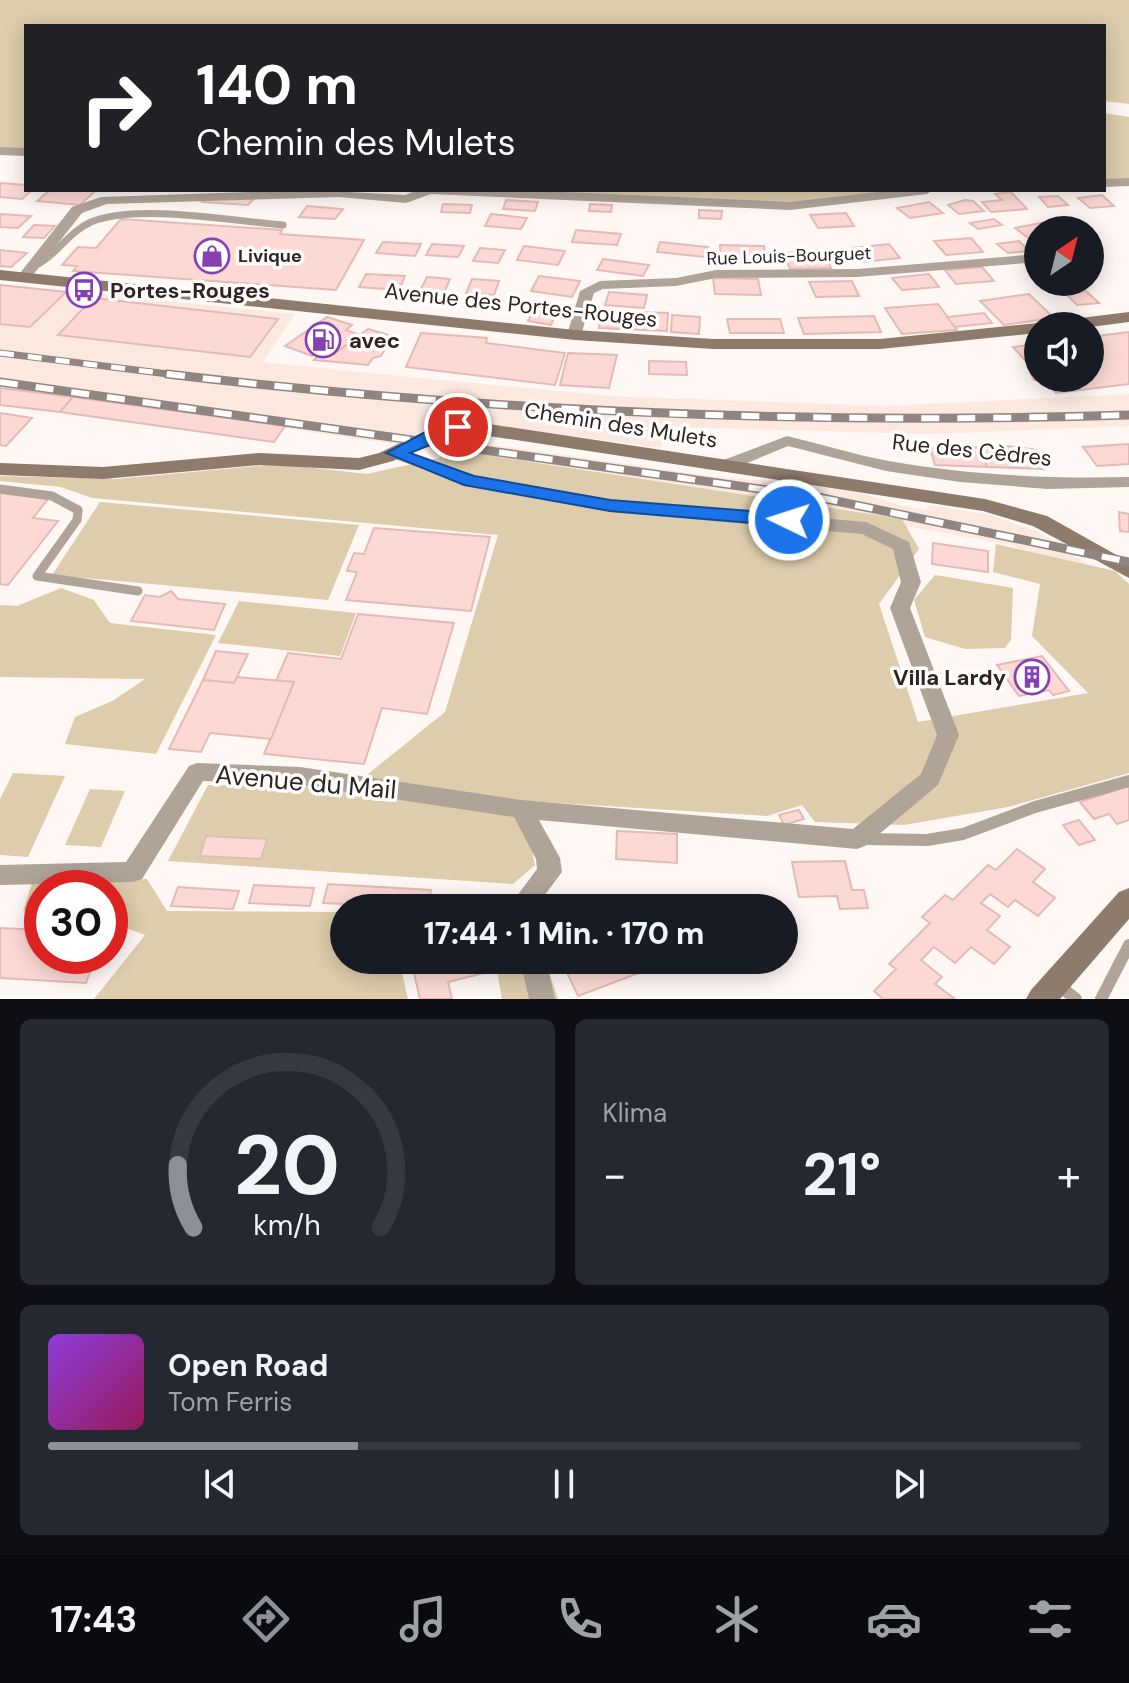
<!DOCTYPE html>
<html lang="de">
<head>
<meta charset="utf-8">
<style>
  :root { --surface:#171b24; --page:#242831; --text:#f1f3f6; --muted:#9ea1a6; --line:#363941; --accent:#8c9099 }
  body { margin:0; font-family:"DM Sans",sans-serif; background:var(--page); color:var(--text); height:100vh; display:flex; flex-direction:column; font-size:30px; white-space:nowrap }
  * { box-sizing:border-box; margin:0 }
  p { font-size:26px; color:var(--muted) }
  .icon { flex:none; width:44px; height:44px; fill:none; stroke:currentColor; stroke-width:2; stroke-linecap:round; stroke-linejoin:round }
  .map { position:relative; height:999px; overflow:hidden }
  .details { display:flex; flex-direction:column; gap:20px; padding:20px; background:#0d0f14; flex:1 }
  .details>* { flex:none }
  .hud { position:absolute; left:24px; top:24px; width:1082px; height:168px; border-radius:0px; box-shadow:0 4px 20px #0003; background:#202124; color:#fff; overflow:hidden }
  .needle { width:52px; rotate:35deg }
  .controls { position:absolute; left:1024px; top:216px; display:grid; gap:16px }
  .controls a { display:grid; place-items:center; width:80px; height:80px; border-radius:50%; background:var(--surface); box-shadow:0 4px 20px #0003; font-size:40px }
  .speed { position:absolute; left:24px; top:870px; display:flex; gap:16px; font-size:40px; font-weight:700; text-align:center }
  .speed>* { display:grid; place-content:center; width:104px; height:104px; border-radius:50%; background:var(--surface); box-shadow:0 4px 20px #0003; line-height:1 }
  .speed .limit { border:12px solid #d22; background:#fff; color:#111 }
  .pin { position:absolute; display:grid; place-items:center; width:68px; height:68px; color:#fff; margin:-34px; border:4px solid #fff; border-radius:50%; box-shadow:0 2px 8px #0007 }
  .me { position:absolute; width:88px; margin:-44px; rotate:274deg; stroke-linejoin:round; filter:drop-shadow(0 0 6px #0008) }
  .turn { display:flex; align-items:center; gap:28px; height:168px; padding:0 40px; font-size:36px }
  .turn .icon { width:104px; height:104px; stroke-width:2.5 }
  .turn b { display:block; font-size:56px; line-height:68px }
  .big { font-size:60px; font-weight:800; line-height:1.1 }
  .details .widget { flex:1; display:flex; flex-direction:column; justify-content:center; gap:12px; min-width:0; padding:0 28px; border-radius:12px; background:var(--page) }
  .details .dial { align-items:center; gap:0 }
  .dial svg { height:208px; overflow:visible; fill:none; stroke:var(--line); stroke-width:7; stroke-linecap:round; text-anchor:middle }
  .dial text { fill:var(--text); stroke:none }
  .song { display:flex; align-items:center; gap:24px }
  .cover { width:96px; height:96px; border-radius:12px; background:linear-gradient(135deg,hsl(270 70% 55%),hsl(330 70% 35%)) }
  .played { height:8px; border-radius:4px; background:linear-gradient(90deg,var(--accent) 30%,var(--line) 30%) }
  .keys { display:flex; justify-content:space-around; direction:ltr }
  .heat { display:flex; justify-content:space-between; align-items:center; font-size:44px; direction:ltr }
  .details .tiles { flex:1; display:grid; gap:20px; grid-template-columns:1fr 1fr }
  .widget:last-child { grid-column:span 2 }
  .trip { position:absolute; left:330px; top:894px; width:468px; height:80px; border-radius:40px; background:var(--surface); box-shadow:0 4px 20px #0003; font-weight:800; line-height:80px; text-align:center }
  .tabs { display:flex; height:128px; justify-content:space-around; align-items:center; background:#090b0e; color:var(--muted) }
  .tabs .icon { width:56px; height:56px }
  .tabs .active { color:var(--accent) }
  .tabs b { font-size:36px; color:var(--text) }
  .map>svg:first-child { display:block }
  .built { fill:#fbe9e0 }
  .green { fill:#ddcdac }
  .building { fill:#fcd9d5; stroke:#e3bbb6; stroke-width:2 }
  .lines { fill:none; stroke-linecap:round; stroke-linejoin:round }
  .lane-far2 { stroke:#b0a499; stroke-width:7 }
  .lane-far1 { stroke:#b0a499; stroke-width:9 }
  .lane { stroke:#b0a499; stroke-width:12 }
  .street { fill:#b0a499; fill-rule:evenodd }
  .secondary { fill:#8d7b6b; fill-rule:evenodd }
  .rail-far1-casing { stroke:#908580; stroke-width:7 }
  .rail-casing { stroke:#908580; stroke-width:9 }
  .rail-far1 { stroke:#fff; stroke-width:5; stroke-dasharray:14; stroke-linecap:butt }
  .rail { stroke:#fff; stroke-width:6; stroke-dasharray:18; stroke-linecap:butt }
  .route { fill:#1a73e8; stroke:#114b97; stroke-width:2 }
  .labels { text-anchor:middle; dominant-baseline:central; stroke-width:7; stroke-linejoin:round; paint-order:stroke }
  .far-poi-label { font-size:18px; font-weight:bold; fill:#31231d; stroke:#fff; text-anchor:start }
  .far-street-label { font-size:18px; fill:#31231d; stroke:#fff }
  .poi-label { font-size:22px; font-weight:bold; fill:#31231d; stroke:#fff; text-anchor:start }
  .street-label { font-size:22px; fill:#31231d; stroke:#fff }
  .near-street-label { font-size:26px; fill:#31231d; stroke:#fff }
</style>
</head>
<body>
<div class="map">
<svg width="1129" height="999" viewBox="0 0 1129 999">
  <rect width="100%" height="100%" fill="#fef7f3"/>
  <!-- built -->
  <polygon class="built" points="0,284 295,314 263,362 378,374 611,396 887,406 1129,394 1129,426 930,434 666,427 661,448 450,419 418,434 725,478 788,482 865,494 902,506 926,510 928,505 986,514 1039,532 1106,577 1011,545 774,502 688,495 434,458 422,448 0,387"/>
  <!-- green -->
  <g class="green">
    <polygon points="0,0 1129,0 1129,104 1104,101 1104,26 26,26 26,152 0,151"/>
    <polygon points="1104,113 1129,117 1129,182 1104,183"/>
    <polygon points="429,190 927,190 829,204"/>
    <polygon points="466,452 902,519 919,549 879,604 918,722 1088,693 1032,636 1040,584 993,572 996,544 1115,571 1129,584 1129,773 1008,807 904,825 815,822 802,805 767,816 509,800 529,836 535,865 513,884 168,861 208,785 352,787 445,712 498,535 92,498 61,487 0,481 0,476 116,479 279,464 367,474"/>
    <polygon points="100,502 359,525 328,600 52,575"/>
    <polygon points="935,575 1013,588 1011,640 1005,648 965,649 925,637 914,600"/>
    <polygon points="61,588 94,600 110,623 216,635 156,754 65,744 75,717 114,700 145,679 0,677 0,605 17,606"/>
    <polygon points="239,601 356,613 340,656 218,643"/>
    <polygon points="13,773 65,776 28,857 0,855 0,799"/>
    <polygon points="90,789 125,791 101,847 65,845"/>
    <polygon points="147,879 167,911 344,912 344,960 399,960 408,999 94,999 145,935 110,922 110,888 42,888 42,913 23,911 32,883"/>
    <polygon points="495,960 545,960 558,999 502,999"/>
  </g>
  <!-- building -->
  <g class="building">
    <polygon points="0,183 26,185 26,190 32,190 22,199 0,197"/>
    <polygon points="50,190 82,190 95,191 80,205 37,201"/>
    <polygon points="1011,192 1027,209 991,212 982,202 1002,200 995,194"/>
    <polygon points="1102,195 1114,206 1090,208 1078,198"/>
    <polygon points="207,196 254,198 248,205 202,202"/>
    <polygon points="1058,196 1068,205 1048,207 1039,197"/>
    <polygon points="506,200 538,202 535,211 503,209"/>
    <polygon points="965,200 973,201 984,211 959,214 948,205"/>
    <polygon points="929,202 943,213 910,218 897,208"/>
    <polygon points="443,204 472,205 470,213 441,212"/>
    <polygon points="590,204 612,205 611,212 589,211"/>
    <polygon points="307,206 343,209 335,219 299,217"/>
    <polygon points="699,210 722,211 721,219 699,218"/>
    <polygon points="846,213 854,226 818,228 810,215"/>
    <polygon points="0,214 31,216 18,228 0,227"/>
    <polygon points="491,214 527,218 521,229 485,226"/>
    <polygon points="121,219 282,230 280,234 364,240 336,290 73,271 77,266 62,265 78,247 96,248"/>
    <polygon points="994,219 1002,225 978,229 970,223"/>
    <polygon points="1051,221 1063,230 1038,230 1038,245 1015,228"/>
    <polygon points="34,225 55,226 44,238 23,237"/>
    <polygon points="576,230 621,234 617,245 572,242"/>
    <polygon points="971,238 983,252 946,255 934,241"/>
    <polygon points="1019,241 1029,251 1008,253 997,244"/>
    <polygon points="383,242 421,244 415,256 376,253"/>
    <polygon points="660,242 708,247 705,257 657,252"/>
    <polygon points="432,244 464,246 458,257 426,255"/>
    <polygon points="889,244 900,258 862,262 851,248"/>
    <polygon points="720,245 764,246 766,260 721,259"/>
    <polygon points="524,246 565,251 558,265 517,260"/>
    <polygon points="480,248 505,250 498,263 473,261"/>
    <polygon points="0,250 27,253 11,267 0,266"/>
    <polygon points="824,252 831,268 790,269 784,253"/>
    <polygon points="603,259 649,265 643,276 597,270"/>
    <polygon points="982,267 994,281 956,284 945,270"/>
    <polygon points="366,274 405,276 399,290 359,287"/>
    <polygon points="929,274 939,287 902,290 892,278"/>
    <polygon points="539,276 580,281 572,297 531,291"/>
    <polygon points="427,277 450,279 444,293 420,291"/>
    <polygon points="713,278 758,279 761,295 715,294"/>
    <polygon points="472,279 499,281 494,295 466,293"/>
    <polygon points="852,281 859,296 816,297 809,282"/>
    <polygon points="0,285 66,292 30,327 0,324"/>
    <polygon points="1086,291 1099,303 1077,305 1065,293"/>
    <polygon points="609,292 647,295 644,308 605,305"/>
    <polygon points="1029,294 1054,318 1004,325 980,301"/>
    <polygon points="93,298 278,319 250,357 58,335"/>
    <polygon points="938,304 957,330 902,334 885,308"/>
    <polygon points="534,310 556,313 551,325 528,321"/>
    <polygon points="638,312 668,313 667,331 599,328 600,318 637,320"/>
    <polygon points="984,313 992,323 955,327 947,317"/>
    <polygon points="672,315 700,317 699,334 671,332"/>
    <polygon points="874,316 881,332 804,334 798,318"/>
    <polygon points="327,317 352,325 346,330 360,335 334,354 321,350 312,356 285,346"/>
    <polygon points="727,319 780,319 784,333 730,333"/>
    <polygon points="368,329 392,336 381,356 373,358 368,365 314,360 321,352 334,354"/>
    <polygon points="1129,332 1129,384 1056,393 1042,379 1034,380 1028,368 1032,368 1013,347 1038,344 1038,378 1090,378 1090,337"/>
    <polygon points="421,333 487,338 486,343 565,353 555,385 406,367"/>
    <polygon points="568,353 617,355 609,388 560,385"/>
    <polygon points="649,361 686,362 687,375 649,374"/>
    <polygon points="0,388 73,397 60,412 0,405"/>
    <polygon points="73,397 285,426 274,442 60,412"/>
    <polygon points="0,413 32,418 6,446 0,445"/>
    <polygon points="946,444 981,448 987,467 935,465 930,448 947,448"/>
    <polygon points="1129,444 1129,464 1097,466 1083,447"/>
    <polygon points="998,445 1037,450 1044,469 987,467 981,448 999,448"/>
    <polygon points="0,493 48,499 33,518 58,521 8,585 0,584"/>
    <polygon points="1119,512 1129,514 1129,532 1120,531"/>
    <polygon points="374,528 490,537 471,611 346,600 357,572 347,571 354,553 364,554"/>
    <polygon points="933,543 988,551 988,572 932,564"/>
    <polygon points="171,591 178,599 225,604 214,630 131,621 145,595 160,597"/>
    <polygon points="358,614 454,623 427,714 382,708 364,764 264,754 294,682 276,681 288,653 341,659"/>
    <polygon points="216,651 248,654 234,683 203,680"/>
    <polygon points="1042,656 1069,691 1053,695 1049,690 1019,696 997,665"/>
    <polygon points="237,677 294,682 271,739 210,733 201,752 169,749 203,680 234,683"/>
    <polygon points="1129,786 1129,820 1117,824 1109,814 1094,819 1080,802"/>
    <polygon points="799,810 804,819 784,825 779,815"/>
    <polygon points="1079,820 1095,840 1079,845 1063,825"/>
    <polygon points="617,831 677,834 677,863 616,859"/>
    <polygon points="206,836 267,839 261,859 200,856"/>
    <polygon points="1017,849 1045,869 1033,882 1055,898 1038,916 1015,900 1008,907 990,894 981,903 1000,916 987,930 1010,947 994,964 971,947 955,963 934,947 921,960 942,977 935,984 955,999 883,999 874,991 896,969 889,964 930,923 922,917 945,895 953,900 988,865 996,870"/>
    <polygon points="845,861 852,890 864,890 868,908 840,909 837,896 799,897 792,862"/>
    <polygon points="328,884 431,890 428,908 323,903"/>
    <polygon points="254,885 314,888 310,906 249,903"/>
    <polygon points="178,887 239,891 233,909 171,906"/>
    <polygon points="0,928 42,930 42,956 96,956 86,983 0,978"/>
    <polygon points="411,960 485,960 488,972 448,982 452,999 420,999"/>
    <polygon points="561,960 642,960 647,970 578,996"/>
  </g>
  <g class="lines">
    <!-- lane-far2 -->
    <path class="lane-far2" d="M 32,267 C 56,257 68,232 91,222 C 136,203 233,221 283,225"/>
    <!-- lane-far1 -->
    <polyline class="lane-far1" points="0,489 52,496 78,510 77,520 37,576 138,591"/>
    <!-- lane -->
    <g class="lane">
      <polyline points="864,839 927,840 963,834 1035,807 1129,781"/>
      <polyline points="1058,985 1076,999"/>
      <polyline points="1101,999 1129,945"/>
    </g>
    <!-- street -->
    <g class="street">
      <polygon points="0,147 26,148 26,156 0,155"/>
      <polygon points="1129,178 1129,186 1104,187 1104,179"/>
      <polygon points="311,190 405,195 418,190 516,190 790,202 894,190 933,190 927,194 790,210 431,194 406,203 339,197 107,204 82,213 29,280 19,280 17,277 72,207 101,197"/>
      <polygon points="1038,254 1038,262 857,277 716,278 676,286 603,289 594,293 580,338 575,340 567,335 580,291 600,281 676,278 716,270 857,269"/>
      <path d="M 787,436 C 821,444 855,455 889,461 C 969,475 1048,479 1129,477 L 1129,487 L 1048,489 L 960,482 L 886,471 L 788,446 L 733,469 L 727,470 L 718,465 L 721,461 Z"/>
      <polygon points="395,448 475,476 610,500 866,522 909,542 921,582 910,608 959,735 938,785 865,846 857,849 539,820 560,858 562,872 535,908 508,908 537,869 536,859 514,817 300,785 203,781 142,879 133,882 0,885 0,865 126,862 189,766 197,763 300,767 521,800 853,829 921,774 937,735 890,608 901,582 893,549 862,534 610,512 471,486 389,457 386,453"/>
      <polygon points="520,960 546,960 555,999 529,999"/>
    </g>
    <!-- secondary -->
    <g class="secondary">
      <polygon points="0,270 575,330 713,339 880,339 1038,323 1045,326 1038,326 1038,333 880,349 713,349 575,340 0,280"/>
      <polygon points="1129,312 1129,322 1090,327 1048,326 1056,321"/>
      <polygon points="476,422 985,499 1047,516 1129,562 1129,578 1033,526 983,511 476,434 447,435 393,461 359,470 260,465 103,479 0,475 0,463 103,467 260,453 359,458 379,453 436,426"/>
      <polygon points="1129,888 1129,919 1060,999 1026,999 1031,990 1119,892"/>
    </g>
    <!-- rail-far1 casing -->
    <g class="rail-far1-casing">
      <polyline id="rail-far1" points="0,353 184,376"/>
    </g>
    <!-- rail casing -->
    <g class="rail-casing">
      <g id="rail">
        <path d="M 167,374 C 487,412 807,425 1129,415"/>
        <polyline points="0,382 817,497 1129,562"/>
      </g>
    </g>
    <!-- rail-far1 -->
    <use href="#rail-far1" class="rail-far1"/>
    <!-- rail -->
    <use href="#rail" class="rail"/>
  </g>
  <!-- route -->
  <polygon class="route" points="458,422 464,423 464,431 410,453 474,476 610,500 789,514 798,520 789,526 610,511 464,485 386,453 437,426"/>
  <!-- icons -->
  <defs>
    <g id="shop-ring" transform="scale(1.8)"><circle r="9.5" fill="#fff" stroke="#8740b3" stroke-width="1.5"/><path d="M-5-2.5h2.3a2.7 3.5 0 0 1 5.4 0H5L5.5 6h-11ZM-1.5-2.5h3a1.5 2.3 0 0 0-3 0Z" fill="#8740b3"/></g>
    <g id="bus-ring" transform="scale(1.8)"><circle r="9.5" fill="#fff" stroke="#8740b3" stroke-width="1.5"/><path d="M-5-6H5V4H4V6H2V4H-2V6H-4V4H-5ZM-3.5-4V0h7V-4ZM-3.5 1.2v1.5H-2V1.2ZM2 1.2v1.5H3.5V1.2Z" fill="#8740b3"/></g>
    <g id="fuel-ring" transform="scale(1.8)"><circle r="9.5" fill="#fff" stroke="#8740b3" stroke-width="1.5"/><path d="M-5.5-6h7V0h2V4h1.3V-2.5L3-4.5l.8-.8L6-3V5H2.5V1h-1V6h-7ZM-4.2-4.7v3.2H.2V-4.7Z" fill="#8740b3"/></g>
    <g id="building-ring" transform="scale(1.8)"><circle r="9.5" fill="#fff" stroke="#8740b3" stroke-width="1.5"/><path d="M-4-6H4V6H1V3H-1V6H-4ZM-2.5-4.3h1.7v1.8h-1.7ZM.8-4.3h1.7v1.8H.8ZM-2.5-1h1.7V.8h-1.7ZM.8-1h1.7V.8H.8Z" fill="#8740b3"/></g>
  </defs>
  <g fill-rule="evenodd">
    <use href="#shop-ring" x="212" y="256"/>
    <use href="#bus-ring" x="84" y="290"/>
    <use href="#fuel-ring" x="323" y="340"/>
    <use href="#building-ring" x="1032" y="677"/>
  </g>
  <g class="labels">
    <!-- far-poi labels -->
    <g class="far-poi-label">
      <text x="238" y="256">Livique</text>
    </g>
    <!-- far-street labels -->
    <g class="far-street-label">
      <text transform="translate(789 256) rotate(-2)">Rue Louis-Bourguet</text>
    </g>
    <!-- poi labels -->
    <g class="poi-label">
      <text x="110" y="290">Portes-Rouges</text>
      <text x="349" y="340">avec</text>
      <text x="1006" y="677" text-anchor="end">Villa Lardy</text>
    </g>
    <!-- street labels -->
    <g class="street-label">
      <text transform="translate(521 305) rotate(6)">Avenue des Portes-Rouges</text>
      <text transform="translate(621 425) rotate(9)">Chemin des Mulets</text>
      <text transform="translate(972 450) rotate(6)">Rue des Cèdres</text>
    </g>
    <!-- near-street labels -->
    <g class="near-street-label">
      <text transform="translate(306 782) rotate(5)">Avenue du Mail</text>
    </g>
  </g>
</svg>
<div class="controls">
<a><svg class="needle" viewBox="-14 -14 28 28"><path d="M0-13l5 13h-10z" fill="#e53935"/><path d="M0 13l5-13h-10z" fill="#9ea1a6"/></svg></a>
<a><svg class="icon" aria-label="sound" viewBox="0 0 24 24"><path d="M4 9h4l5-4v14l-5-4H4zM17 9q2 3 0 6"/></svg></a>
</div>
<div class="speed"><div class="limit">30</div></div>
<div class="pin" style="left:458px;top:427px;background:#d93025"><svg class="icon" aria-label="arrive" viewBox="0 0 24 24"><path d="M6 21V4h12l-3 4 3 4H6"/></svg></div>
<svg class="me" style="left:789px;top:520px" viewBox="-20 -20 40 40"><circle r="17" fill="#1a73e8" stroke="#fff" stroke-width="3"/><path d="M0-11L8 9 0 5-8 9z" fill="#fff"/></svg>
<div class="trip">17:44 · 1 Min. · 170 m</div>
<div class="hud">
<div class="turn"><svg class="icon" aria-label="right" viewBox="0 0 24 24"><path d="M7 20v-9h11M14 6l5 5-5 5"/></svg><div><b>140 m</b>Chemin des Mulets</div></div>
</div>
</div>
<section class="details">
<div class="tiles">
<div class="widget dial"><svg viewBox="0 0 100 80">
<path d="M14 69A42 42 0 1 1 86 69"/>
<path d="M14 69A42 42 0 0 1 8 45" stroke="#8c9099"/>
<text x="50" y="56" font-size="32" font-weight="700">20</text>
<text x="50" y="72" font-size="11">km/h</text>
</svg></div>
<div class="widget"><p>Klima</p>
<div class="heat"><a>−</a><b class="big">21°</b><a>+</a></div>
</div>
<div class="widget">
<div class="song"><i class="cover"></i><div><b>Open Road</b><p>Tom Ferris</p></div></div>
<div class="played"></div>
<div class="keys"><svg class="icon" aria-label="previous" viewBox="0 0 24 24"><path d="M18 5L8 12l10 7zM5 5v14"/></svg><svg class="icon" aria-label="pause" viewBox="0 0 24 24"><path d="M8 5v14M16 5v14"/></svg><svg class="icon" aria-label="next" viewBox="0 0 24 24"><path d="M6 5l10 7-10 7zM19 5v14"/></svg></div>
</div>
</div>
</section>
<nav class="tabs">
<b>17:43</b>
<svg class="icon active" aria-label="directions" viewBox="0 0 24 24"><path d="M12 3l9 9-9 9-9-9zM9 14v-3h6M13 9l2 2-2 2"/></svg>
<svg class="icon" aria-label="music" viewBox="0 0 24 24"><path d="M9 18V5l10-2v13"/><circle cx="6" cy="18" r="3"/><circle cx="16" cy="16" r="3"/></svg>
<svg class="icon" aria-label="phone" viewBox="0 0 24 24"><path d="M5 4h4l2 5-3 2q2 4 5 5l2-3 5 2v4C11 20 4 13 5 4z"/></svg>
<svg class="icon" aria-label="climate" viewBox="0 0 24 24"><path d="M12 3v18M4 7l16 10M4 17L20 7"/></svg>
<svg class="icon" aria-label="car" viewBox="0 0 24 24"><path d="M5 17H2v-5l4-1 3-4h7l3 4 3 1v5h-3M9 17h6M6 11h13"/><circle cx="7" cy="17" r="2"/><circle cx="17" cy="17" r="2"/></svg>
<svg class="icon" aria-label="filters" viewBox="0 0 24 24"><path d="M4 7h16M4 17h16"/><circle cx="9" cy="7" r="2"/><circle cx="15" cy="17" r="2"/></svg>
</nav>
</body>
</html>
